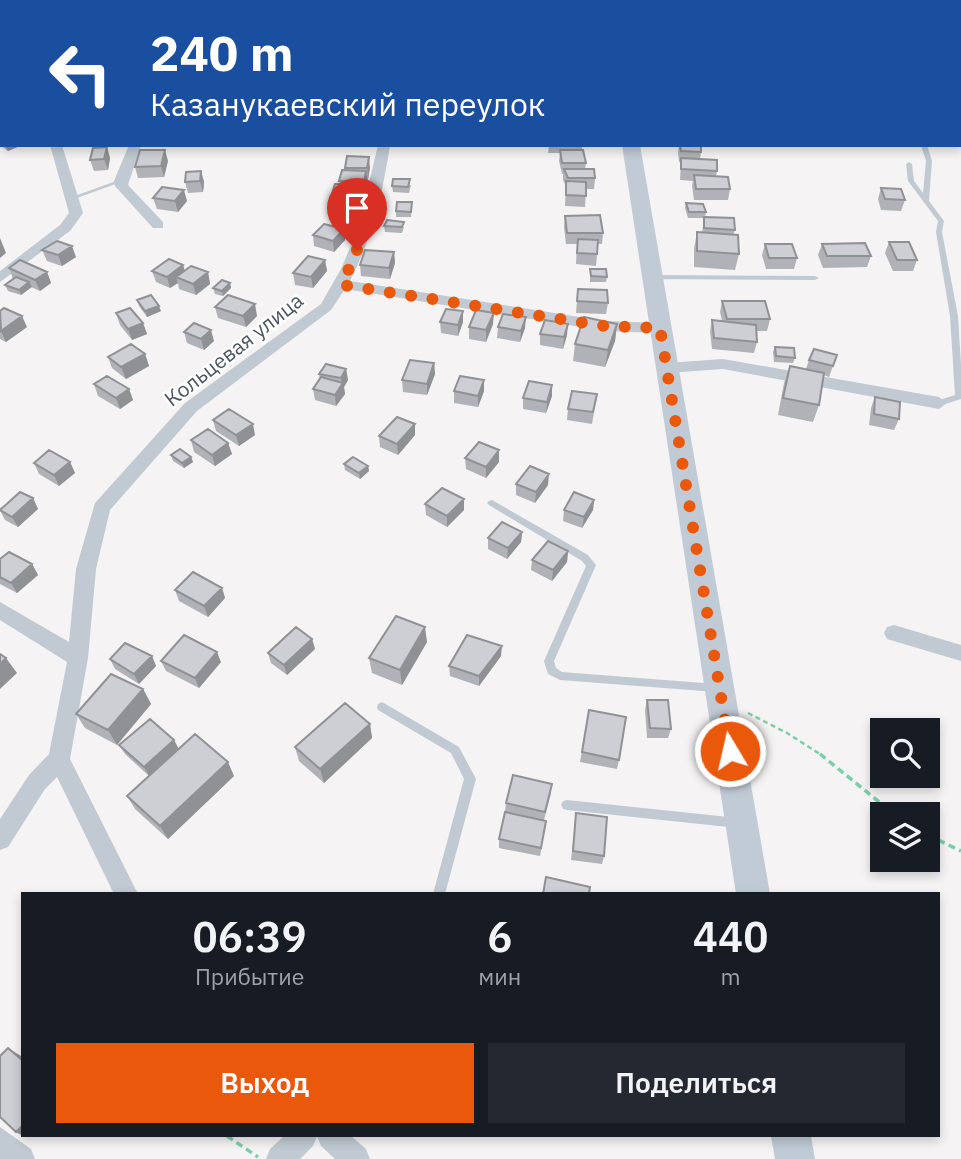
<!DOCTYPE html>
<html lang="ru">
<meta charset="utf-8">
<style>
:root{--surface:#171b24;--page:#242831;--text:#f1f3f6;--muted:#9ea1a6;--accent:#ea580c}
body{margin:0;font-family:"IBM Plex Sans",sans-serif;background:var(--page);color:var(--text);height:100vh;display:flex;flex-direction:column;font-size:26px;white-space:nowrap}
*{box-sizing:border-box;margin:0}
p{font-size:23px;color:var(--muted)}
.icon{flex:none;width:38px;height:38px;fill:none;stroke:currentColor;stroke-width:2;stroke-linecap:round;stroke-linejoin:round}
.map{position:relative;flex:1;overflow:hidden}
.sheet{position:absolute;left:21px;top:892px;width:919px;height:245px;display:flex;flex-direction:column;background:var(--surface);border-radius:0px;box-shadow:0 4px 10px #0003}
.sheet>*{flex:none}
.guide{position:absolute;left:0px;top:0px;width:962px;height:147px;box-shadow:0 4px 10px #0003;background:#1a4fa0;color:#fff;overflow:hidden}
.buttons{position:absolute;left:870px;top:718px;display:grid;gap:14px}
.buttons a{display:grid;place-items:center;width:70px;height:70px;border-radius:0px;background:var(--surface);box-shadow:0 4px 10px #0003;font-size:35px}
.pin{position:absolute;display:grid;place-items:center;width:60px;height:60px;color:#fff;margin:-72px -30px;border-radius:50% 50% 50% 0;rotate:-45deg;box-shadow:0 0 7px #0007}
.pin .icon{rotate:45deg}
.me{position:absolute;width:77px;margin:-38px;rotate:351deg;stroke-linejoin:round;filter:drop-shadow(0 0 5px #0008)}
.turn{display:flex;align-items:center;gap:24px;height:147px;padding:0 35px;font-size:32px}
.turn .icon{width:91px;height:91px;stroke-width:2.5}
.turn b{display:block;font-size:49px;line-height:60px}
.eta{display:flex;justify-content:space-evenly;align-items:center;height:119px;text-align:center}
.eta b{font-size:42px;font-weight:600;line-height:49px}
.button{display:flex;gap:14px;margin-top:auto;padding:14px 35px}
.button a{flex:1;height:80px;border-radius:0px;background:var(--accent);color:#fff;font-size:28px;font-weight:600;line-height:80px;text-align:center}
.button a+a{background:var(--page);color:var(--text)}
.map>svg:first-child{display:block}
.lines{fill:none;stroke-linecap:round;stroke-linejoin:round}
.path-far1{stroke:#7ad0a6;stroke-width:2.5;stroke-dasharray:5 3.5;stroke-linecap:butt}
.path{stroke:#7ad0a6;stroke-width:3.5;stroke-dasharray:7 4.5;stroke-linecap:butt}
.lane{fill:#c1cad2;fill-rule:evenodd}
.street{fill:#c1cad2;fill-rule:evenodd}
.secondary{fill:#c1cbd6;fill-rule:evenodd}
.wall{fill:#b0b2b7}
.shaded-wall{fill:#909195}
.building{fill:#cdcfd5;stroke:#909195;stroke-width:2}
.route{stroke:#ea580c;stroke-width:12;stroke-dasharray:0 21.6}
.labels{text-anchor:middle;stroke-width:5;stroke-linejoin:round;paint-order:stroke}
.street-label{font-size:21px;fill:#4a5661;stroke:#fff}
</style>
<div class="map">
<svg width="961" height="1159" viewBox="0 0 961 1159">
<rect width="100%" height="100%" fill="#f5f3f3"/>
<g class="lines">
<path class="path-far1" d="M748,713L787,733L823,756"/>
<path class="path" d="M820,754L894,814
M928,835L961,851
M227,1136L258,1157"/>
<path class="lane" d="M1,0H13L18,2H5Z
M921,145H927L932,161L929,201L944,221L942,232L958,316L961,365V399L939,406L935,403L936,401L955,395L950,316L936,232L938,221L908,181L906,164L909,162L912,164L914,181L923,193L926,161Z
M119,180L124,181L74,199L69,198Z
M649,275L815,276L819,278L815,280L652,279L648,277Z
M492,500L588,555L596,565L554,661L556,668L562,672L716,684L720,685L721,688L720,691L716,692L560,680L548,674L544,661L586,566L582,561L489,505L487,503L489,501Z
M382,702L459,747L476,779L445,894H433L464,779L451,753L378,710L377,707L378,704Z
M567,800L738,818L742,819L744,823L742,827L738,828L567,810L563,809L561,805L563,801Z"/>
<path class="street" d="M312,0H322L311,2Z
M0,75H2V82H0Z
M50,145H62L83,213L70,231L0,282V271L60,225L69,213Z
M129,145H141L128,185L163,222V228H153L115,186L114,181Z
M378,145H390C383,192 372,238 350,281L605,321L660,323L668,328L660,333L605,331L345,289L331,310L197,411L110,510L96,569L88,658L70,759L138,894H114L57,777L45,789L8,847L0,850V819L29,775L49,754L67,662L0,620V602L69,642L76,569L95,503L185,403L321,304L341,269L358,229Z
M723,359L939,397L947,403L939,409L723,369L667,373L659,368L667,363Z
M894,625L961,645V661L887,639L884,633L887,627Z
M0,1127L31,1149L35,1159H0Z
M284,1136H317L313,1146L300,1159H266L270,1149Z
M317,1136H351L366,1149L370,1159H335L321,1146Z"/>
<path class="secondary" d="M599,0H615L616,2H600Z
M622,145H640L770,894H736Z
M771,1136H811L815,1159H775Z"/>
</g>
<path class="wall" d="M63,0H79L76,2H63Z
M274,0H304L303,2H275Z
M327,0H347L346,2H326Z
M2,133V145H22L8,151L1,146L0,143V134Z
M549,145H582V150L586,163L585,169L595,178L594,189H586L585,207L565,206L566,186L563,180V174H562L559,161L560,153H548Z
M679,145H701V152L700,159L717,171L716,176L730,189L728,200H694L692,186L693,181L680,180L681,162H679L678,152Z
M107,147L110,158L108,170L94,171L90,160Z
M168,161L164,177L138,178L135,167Z
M345,168H370L365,193L363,192L361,206L334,205L332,194L340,184L339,181L345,170Z
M201,171L204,182L203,192L188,193L185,182Z
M411,185L409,193L393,192L392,186Z
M881,188L905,200L901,211L881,210L878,199Z
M153,198L187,201L178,212L157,209Z
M412,202L411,217H396V211Z
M686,203L706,212L705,217L735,230L733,235L739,254L735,270L694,267V249L697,232L702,233L704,218H688L685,208Z
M357,208L359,219L357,232H344L345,240L334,252L314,246L313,235L338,228L337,221Z
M565,216L603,233L602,244H598L596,266L576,264L577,244H566L564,227Z
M384,226L404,227L402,233L385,232Z
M889,242L917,260L913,271H893L885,253Z
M765,244L797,258L794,269H766L762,255Z
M822,244L871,256L867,267L823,268L818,255Z
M42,250L76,257L62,266L47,261Z
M394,252L395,263L390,279L361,276L360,265Z
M325,260L327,271L313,288L295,285L293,273Z
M183,265L185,271L208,272L210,284L196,295L179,289L178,283L170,288L156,282L152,271Z
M9,268L47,272L51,283L40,291L31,287L21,295L8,291L5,285L13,279Z
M590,269L607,277L606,282H590Z
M230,283L231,288L223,296L215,294L213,288Z
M578,289L608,303L606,314L576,313Z
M137,300L161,311L147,317L139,306Z
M722,301L770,319L767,331H756L757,342L754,353L712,349L710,331L712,320L722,321L720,312Z
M215,307L257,316L246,327L218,318Z
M0,311L27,327L6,342L0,339Z
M463,311V322L458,336L441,333L440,322Z
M116,313L143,323L147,334L132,340L120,325Z
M493,324L486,342L469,339V327Z
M617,324L615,341L605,367L573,361L575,344Z
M498,327L525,328L520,342L497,338Z
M184,332L214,341L204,350L187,343Z
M540,334L567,335L563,349L540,345Z
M775,347L795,358L793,363L774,362L773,352Z
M145,354L149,366L126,379L112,368L108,357Z
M837,355L829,377L824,375L819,405L813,422L778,415L784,383L790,366L806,369L809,360Z
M434,363L435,374L427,395L403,392L402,380Z
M346,369L348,380L344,387L345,394L336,406L315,400L313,389L320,379L319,374Z
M94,384L129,389L133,400L120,409L98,396Z
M454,391H484L478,407L454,403Z
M597,394L592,424L567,420L568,409Z
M552,396L546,413L523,409V398Z
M875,397L899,419L894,430L869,425L871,408Z
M213,420L255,435L239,446L216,431Z
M415,435L398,455L380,447L379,436Z
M191,440L228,443L232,454L215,466L194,452Z
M499,450V462L486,478L466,469L465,458Z
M171,455L191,457L193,462L184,468L173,461Z
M70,462L75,473L59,486L39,474L34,463Z
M344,464L368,466L369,471L360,479L345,470Z
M516,484L548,485L535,503L516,495Z
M33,498L38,509L18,527L5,520L0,510V508Z
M464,499V510L447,527L426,515L425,504Z
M594,500L593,510L582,528L563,521L564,510Z
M522,532L521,542L507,559L488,549V538Z
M568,551L567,562L552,581L531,570L532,560Z
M0,559L32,564L38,575L17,593L0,584Z
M222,588L225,598L208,617L179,601L175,590Z
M312,639L315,649L287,675L271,663L268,653Z
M427,642L402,685L372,673L369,658Z
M152,656L156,666L139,684L115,669L110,659Z
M501,656L479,686L450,676L449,666Z
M161,661L221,662L199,688L166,671Z
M143,689L151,704L117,745L85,728L76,714Z
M647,700L671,729L668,738H647L645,710Z
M589,710L619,760L617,769L580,762Z
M370,724L372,738L324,783L299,761L295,747Z
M174,740L179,749L234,776L168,839L135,809L127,796L149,776L125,754L119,745Z
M551,793L544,820L546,821L545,829L540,856L499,848V839L505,812L506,803Z
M576,813L604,856L602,864L571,860Z"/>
<path class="shaded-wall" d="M5,145H22L8,151Z
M107,147L110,158L108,170L104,159Z
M165,150L168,161L164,177L161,166Z
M369,157L370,168L368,179L367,168Z
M201,171L204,182L203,192L200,181Z
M366,171L368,182L365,193L364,182Z
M362,184L363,195L361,206L360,195Z
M184,190L187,201L178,212L175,201Z
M357,208L359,219L357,232L355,221Z
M344,229L345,240L334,252L333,241Z
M0,238L6,253L0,258Z
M72,246L76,257L62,266L58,255Z
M394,252L395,263L390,279L389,268Z
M325,260L327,271L313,288L311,277Z
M183,265L186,276L176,277L178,283L170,288L167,277Z
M47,272L51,283L40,291L35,280Z
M208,272L210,284L196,295L193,284Z
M29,282L32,287L21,295L19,290Z
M230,283L231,288L223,296L222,291Z
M255,304L257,316L246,327L243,316Z
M159,306L161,311L147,317L145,311Z
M463,311V322L458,336V325Z
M494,313L493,324L486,342V330Z
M22,316L27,327L6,342L1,331Z
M526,317L525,328L520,342L521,331Z
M143,323L147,334L132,340L128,329Z
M568,324L567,335L563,349L564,337Z
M617,324L615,341L605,367L608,350Z
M211,330L214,341L204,350L201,339Z
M145,354L149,366L126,379L121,367Z
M434,363L435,374L427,395V384Z
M346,369L348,380L344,387L345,394L336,406L335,395L342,385L341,378Z
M484,380V391L478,407V396Z
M552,385V396L546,413L547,402Z
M129,389L133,400L120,409L116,398Z
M253,424L255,435L239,446L236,435Z
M415,424V435L398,455L397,444Z
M228,443L232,454L215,466L212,455Z
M499,450V462L486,478V467Z
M191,457L193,462L184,468L182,463Z
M70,462L75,473L59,486L54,475Z
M368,466L369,471L360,479L359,473Z
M549,474L548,485L535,503L536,492Z
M33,498L38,509L18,527L12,517Z
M464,499V510L447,527V516Z
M594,500L593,510L582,528L584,517Z
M522,532L521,542L507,559L508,548Z
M568,551L567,562L552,581L553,570Z
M32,564L38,575L17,593L11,583Z
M222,588L225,598L208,617L204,606Z
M425,627L427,642L402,685L400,670Z
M312,639L315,649L287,675L284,665Z
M502,646L501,656L479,686V676Z
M217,652L221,662L199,688L195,678Z
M152,656L156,666L139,684L134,674Z
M6,658L17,673L0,689V664Z
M143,689L151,704L117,745L108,730Z
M370,724L372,738L324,783L320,769Z
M174,740L179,750L149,776L144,767Z
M228,762L234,776L168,839L160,826Z
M8,1048L21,1056L23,1058V1061Z
M23,1125V1136L16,1132Z"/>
<path class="building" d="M84,0H99L96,2H89L84,1Z
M574,0V2H555L554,1Z
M650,0H671V2H650Z
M721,0H754L755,2H722Z
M814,0H829L830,1H815Z
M680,145H701V152L681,151Z
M107,147L104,159L90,160L93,148Z
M140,150H165L161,166L135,167Z
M560,150H583L586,163H562Z
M347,156L369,157L367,168H345Z
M681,158L717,160V171L681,169Z
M564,169H594L595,178H568Z
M342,170L366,171L364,182L339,181Z
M201,171L200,181L185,182L186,172Z
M694,175L728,177L730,189H696Z
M393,179H410L408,187L392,186Z
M566,181L586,182V196L566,195Z
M335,184H362L360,195L332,194Z
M162,187L184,190L175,201L153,198Z
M881,188L901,189L905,200L885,199Z
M397,202H412L411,212L396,211Z
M686,203L703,204L706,212H689Z
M339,208H357L355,221H337Z
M600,215L603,233H567L565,216Z
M704,217L734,218L735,230L704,228Z
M387,220L404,222L402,227L384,226Z
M324,224L344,229L333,241L313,235Z
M697,232L738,235L739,254L697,251Z
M578,239L598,240L597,254L577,253Z
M57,241L72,246L58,255L42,250Z
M889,242H909L917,260H897Z
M865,243L871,256H827L822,244Z
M765,244H792L797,258H769Z
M365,250L394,252L389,268L360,265Z
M308,256L325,260L311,277L293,273Z
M169,259L183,265L167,277L152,271Z
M20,260L47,272L35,280L9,268Z
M191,266L208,272L193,284L176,277Z
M590,269H606L607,277L591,276Z
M16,277L29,282L19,290L5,285Z
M222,280L230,283L222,291L213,288Z
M578,289L607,290L608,303L577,301Z
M151,295L159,306L145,311L137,300Z
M228,295L255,304L243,316L215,307Z
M722,301H765L770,319H727Z
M4,308L22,316L1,331L0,311Z
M130,308L143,323L128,329L116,313Z
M446,309L463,311L458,325L440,322Z
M476,310L494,313L486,330L469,327Z
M503,314L526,317L521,331L498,327Z
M584,317L617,324L608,350L575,344Z
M545,320L568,324L564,337L540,334Z
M712,320L756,325L757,342L714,338Z
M194,323L211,330L201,339L184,332Z
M131,344L145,354L121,367L108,357Z
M775,347L794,348L795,358L776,356Z
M814,349L837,355L833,366L809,360Z
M410,360L434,363L427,384L402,380Z
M326,364L346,369L341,378L319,374Z
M790,366L824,373L819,405L783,398Z
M107,376L129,389L116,398L94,384Z
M460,376L484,380L478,396L454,391Z
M321,377L343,383L335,395L313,389Z
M529,381L552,385L547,402L523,398Z
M572,391L597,394L593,412L568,409Z
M875,397L900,402L899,419L874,414Z
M229,409L253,424L236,435L213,420Z
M397,417L415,424L397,444L379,436Z
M208,429L228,443L212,455L191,440Z
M479,442L499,450L486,467L465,458Z
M180,449L191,457L182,463L171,455Z
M49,450L70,462L54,475L34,463Z
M353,457L368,466L359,473L344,464Z
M530,466L549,474L536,492L516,484Z
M442,488L464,499L447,516L425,504Z
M20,492L33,498L12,517L0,510Z
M574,492L594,500L584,517L564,510Z
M502,522L522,532L508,548L488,538Z
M548,541L568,551L553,570L532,560Z
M9,552L32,564L11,583L0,577V559Z
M193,572L222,588L204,606L175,590Z
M396,616L425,627L400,670L369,658Z
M296,627L312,639L284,665L268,653Z
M184,635L217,652L195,678L161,661Z
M467,635L502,646L479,676L449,666Z
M125,643L152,656L134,674L110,659Z
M0,654L6,658L0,664Z
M111,674L143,689L108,730L76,714Z
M647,700H668L671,729L650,728Z
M345,703L370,724L320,769L295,747Z
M589,710L626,717L619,760L582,752Z
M150,719L174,740L144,767L119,745Z
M195,734L228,762L160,826L127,796Z
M513,775L552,784L545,812L506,803Z
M505,812L546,821L541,848L499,839Z
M576,813L607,817L604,856L573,851Z
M546,877L590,887L589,894H543Z
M8,1048L23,1061V1125L16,1132L0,1117V1056Z"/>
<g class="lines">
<path class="route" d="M357,250L342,285L605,326L660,328L730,751"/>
</g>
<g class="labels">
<g class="street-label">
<text transform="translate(234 350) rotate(-38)" y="7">Кольцевая улица</text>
</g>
</g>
</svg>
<div class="buttons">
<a><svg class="icon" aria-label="search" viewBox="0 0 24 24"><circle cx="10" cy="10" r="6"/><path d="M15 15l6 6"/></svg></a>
<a><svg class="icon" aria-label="layers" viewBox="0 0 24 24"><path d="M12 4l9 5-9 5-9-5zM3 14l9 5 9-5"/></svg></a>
</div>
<div class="pin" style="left:357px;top:250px;background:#d93025"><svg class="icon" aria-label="arrive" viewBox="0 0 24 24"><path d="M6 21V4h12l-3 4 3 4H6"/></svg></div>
<svg class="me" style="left:730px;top:751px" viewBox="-20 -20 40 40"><circle r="17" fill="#ea580c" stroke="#fff" stroke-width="3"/><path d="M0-11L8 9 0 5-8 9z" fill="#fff"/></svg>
<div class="guide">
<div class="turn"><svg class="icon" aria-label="left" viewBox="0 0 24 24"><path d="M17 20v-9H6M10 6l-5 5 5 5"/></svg><div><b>240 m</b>Казанукаевский переулок</div></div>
</div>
<section class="sheet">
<div class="eta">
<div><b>06:39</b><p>Прибытие</p></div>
<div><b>6</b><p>мин</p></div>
<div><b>440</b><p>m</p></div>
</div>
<div class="button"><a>Выход</a><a>Поделиться</a></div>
</section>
</div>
